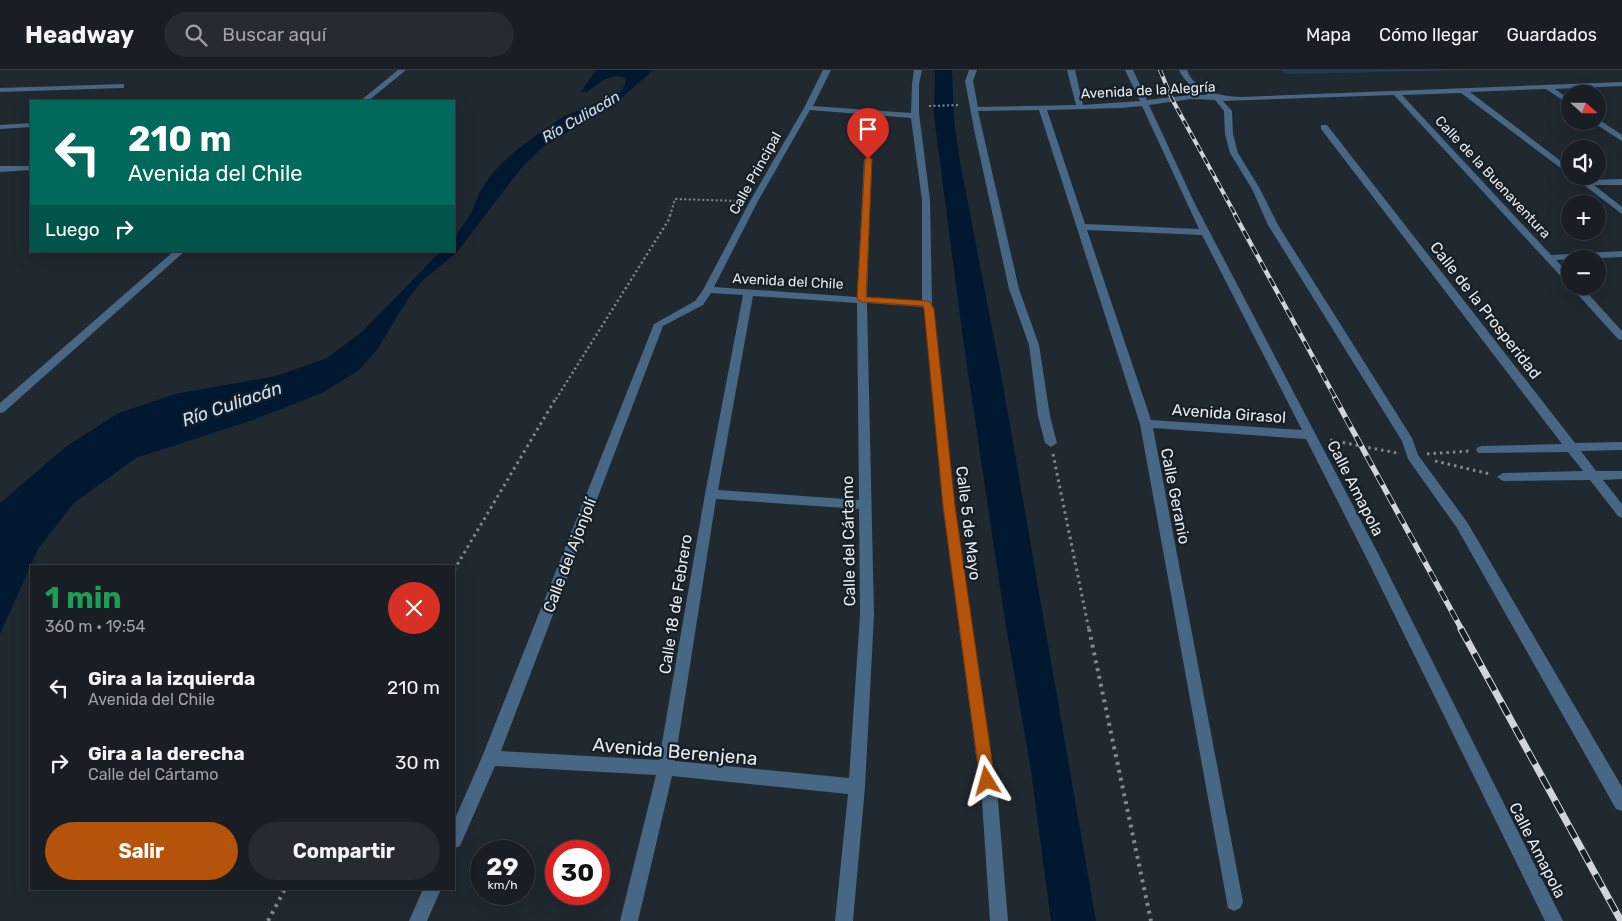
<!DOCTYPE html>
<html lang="es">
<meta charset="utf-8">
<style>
:root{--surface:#181e24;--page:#252b31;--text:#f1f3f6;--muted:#9fa2a6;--line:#363c41;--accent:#b45309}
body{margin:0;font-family:Rubik,sans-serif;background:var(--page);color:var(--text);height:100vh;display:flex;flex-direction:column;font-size:19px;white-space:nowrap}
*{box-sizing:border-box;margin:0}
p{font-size:16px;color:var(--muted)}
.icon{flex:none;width:28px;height:28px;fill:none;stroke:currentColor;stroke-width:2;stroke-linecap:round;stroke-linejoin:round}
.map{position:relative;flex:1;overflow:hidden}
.side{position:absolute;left:30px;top:495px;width:425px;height:325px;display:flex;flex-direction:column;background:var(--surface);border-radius:0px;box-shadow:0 5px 20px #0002,0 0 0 1px var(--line)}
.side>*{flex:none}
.hud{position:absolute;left:30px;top:30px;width:425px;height:152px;border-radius:0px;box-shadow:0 5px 20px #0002,0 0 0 1px var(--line);background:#00695c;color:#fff;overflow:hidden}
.needle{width:32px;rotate:111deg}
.controls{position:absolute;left:1561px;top:15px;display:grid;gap:10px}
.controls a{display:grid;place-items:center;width:45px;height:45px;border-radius:50%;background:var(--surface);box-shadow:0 5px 20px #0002,0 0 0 1px var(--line);font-size:25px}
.speed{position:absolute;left:470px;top:770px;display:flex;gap:10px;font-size:25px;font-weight:700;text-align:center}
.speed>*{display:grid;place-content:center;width:65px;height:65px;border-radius:50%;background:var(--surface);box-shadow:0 5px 20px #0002,0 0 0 1px var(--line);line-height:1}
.speed small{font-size:12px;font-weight:400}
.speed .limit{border:8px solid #d22;background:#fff;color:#111}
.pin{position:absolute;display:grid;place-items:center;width:42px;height:42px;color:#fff;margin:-51px -21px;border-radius:50% 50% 50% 0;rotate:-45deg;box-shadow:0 0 5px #0007}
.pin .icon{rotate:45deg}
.me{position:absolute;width:55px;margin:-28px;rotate:352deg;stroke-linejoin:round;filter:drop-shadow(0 0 4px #0008)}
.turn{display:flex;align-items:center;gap:18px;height:105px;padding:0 15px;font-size:22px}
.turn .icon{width:65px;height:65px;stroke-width:2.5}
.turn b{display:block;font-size:35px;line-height:42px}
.then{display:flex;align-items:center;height:48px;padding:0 15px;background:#0003;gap:10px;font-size:19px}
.round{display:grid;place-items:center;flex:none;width:52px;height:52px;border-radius:26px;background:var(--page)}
.headline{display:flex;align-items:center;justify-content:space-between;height:85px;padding:0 15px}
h1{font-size:30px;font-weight:700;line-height:38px;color:#1e9e55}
.button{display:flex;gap:10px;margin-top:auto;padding:10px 15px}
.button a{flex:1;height:58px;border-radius:30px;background:var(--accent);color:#fff;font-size:20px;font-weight:700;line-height:58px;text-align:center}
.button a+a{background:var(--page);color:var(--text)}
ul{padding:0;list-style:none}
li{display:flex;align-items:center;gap:15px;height:75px;padding:0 15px}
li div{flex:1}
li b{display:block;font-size:19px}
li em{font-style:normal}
header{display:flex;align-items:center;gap:30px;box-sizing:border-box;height:70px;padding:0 25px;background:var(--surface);border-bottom:1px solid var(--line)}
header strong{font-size:24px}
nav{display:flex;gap:28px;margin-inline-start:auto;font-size:18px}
.search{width:350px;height:45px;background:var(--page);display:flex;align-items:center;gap:12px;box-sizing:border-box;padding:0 18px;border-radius:28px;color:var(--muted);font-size:19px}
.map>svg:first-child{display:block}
.green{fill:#1e3c57}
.water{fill:#001931}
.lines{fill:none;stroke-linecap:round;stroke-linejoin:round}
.path-far3{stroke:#82888f;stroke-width:2;stroke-dasharray:2 2.5;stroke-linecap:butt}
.path-far2{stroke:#82888f;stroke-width:2.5;stroke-dasharray:2 3;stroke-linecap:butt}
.path-far1{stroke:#82888f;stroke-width:3;stroke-dasharray:2.5 4;stroke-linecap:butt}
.path{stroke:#82888f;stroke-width:4;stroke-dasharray:3 5;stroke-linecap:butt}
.minor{fill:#486784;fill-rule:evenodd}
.rail-far3-casing{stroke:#d0d5dc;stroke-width:4}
.rail-far2-casing{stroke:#d0d5dc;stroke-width:4.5}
.rail-far1-casing{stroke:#d0d5dc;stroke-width:5.5}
.rail-casing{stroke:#d0d5dc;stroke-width:7}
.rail-far3{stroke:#161f26;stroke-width:2.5;stroke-dasharray:7;stroke-linecap:butt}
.rail-far2{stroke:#161f26;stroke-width:3;stroke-dasharray:9;stroke-linecap:butt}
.rail-far1{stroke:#161f26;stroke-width:4;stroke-dasharray:11;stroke-linecap:butt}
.rail{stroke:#161f26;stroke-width:5;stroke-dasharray:14;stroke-linecap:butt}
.route{fill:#b45309;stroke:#753606}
.labels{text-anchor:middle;stroke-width:4.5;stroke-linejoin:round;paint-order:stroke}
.far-street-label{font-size:14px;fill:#e6ebf1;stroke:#161f26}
.far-water-label{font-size:15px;font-style:italic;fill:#cbe2fa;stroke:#161f26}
.street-label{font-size:16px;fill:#e6ebf1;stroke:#161f26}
.water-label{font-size:18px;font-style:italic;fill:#cbe2fa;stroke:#161f26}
.near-street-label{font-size:19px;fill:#e6ebf1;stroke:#161f26}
</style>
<header>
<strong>Headway</strong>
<div class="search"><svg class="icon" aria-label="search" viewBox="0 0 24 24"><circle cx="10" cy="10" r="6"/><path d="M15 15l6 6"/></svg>Buscar aquí</div>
<nav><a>Mapa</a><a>Cómo llegar</a><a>Guardados</a></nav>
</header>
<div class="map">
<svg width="1622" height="851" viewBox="0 0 1622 851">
<rect width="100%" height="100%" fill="#202830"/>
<path class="green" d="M1282,0H1469L1285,4Z"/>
<path class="water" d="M596,0H653L617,32L543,77L522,97L457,182L423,210L409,227L377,280L358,301L322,323L253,350L136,388L74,433L38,479L0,564V433L68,375L119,343L175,324L276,306L327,288L363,261L441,181H454C454,162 463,158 472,141C476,133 478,124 483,117C494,98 512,83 529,71C541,62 554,52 567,45C586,36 622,35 626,10L623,7C608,3 598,15 586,22H581Z
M935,0H952L954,49L960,92L1003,315L1096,851H1051L1031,701L1004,544L963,269L934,46Z"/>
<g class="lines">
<path class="path-far3" d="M929,36L960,35
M670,146L675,129L741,131"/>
<path class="path-far2" d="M556,329L668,151L670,145"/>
<path class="path-far1" d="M1330,370L1397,383
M1053,384L1089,560
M1427,384L1469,381
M1435,391L1490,404
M454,500L556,328"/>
<path class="path" d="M1089,559L1151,851
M268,851L285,819"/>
<path class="minor" d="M398,0H406L368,31H360Z
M823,0H831L813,36L911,43L912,14L914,0H922L919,14V43L930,130L932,234L955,436L998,731L1008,851H990L982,731L943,436L924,239L923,237L867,233L874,545L865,717L853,851H835L848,724L672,706L638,851H620L656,705L495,696L460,776L454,778V751L482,687L654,254L695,231L703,220L750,131L804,38ZM810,40L911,48L922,130V231L867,227L872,89L868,87L864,89L857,227L714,217L758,131ZM711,223L743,225L705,424L659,690L501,681L663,256L703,235ZM753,226L857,233L859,430L718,420ZM716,429L859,439L860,545L849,708L675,691Z
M969,0H977L973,11L978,37L1076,35L1067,0H1075L1083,35L1140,31L1125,0H1133L1147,30L1191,25H1207C1195,19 1185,13 1179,0H1187C1195,22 1221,26 1241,27L1622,12V16L1555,19L1570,30V35L1546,19L1470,22L1570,98V105L1461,23L1402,25L1551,185L1622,181V187L1556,190L1570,205V214L1567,213L1394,25L1223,31L1232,41L1233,64L1238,83L1260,119L1278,155L1412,368L1418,385L1467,452L1622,717V741L1616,739L1457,458L1408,389L1402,371L1268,155L1252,119L1230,83L1225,64L1224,41L1215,30L1191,29L1149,35L1195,134L1382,491L1563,851H1545L1368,491L1306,369L1153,358L1243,832L1240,838L1234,841L1228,838L1140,354L1039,40L978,41L1019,219L1039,275L1050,346L1057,373L1051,377L1045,373L1038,346L1029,275L1009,219L975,64L965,11ZM1142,36L1199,159L1085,154L1047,40L1121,38ZM1087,160L1202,165L1302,360L1151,350Z
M124,14V18H121L0,22V18Z
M1598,49L1622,65V71L1594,53L1593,51H1598Z
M31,53V57L0,59V55Z
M1321,55H1327L1575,373L1622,372V380L1581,381L1596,401H1622V409L1603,410L1622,434V448L1618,446L1590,410L1503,411L1497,407L1503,403L1583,401L1568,382L1478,383L1476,380L1478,377L1482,376L1562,374L1321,59Z
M0,96H31V100L0,102Z
M1572,106H1582L1587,110L1622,109V115H1594L1622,137V144Z
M174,181H185L4,342L0,343V333Z
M1570,216H1581L1622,261V270L1618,269Z
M423,819H441L427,851H409Z"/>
<defs>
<path id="rail-far3" d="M1160,0L1172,29L1236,146"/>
<path id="rail-far2" d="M1235,145L1336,329"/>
<path id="rail-far1" d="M1335,328L1462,560"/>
<path id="rail" d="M1461,559L1621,851"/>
</defs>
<use href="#rail-far3" class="rail-far3-casing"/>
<use href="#rail-far2" class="rail-far2-casing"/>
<use href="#rail-far1" class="rail-far1-casing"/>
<use href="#rail" class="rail-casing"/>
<use href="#rail-far3" class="rail-far3"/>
<use href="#rail-far2" class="rail-far2"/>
<use href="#rail-far1" class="rail-far1"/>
<use href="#rail" class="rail"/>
</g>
<path class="route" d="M868,87L872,89L866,227L927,231L930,232L934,239L955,436L995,711L993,716L987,718L982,716L980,711L943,436L924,239L923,236L862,232L857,229L865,89Z"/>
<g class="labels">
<g class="far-street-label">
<text transform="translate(1148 20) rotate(-3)" y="5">Avenida de la Alegría</text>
<text transform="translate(755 103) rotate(-61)" y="5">Calle Principal</text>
<text transform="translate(1493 107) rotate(47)" y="5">Calle de la Buenaventura</text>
<text transform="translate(788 211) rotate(3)" y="5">Avenida del Chile</text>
</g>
<g class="far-water-label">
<text transform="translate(581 47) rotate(-30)" y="5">Río Culiacán</text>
</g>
<g class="street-label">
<text transform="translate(1486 240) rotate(52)" y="6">Calle de la Prosperidad</text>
<text transform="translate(1229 343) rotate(4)" y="6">Avenida Girasol</text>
<text transform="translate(1356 418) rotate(63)" y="6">Calle Amapola</text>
<text transform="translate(1176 426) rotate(79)" y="6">Calle Geranio</text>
<text transform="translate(969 453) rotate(83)" y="6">Calle 5 de Mayo</text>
<text transform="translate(848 471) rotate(-91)" y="6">Calle del Cártamo</text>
<text transform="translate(569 485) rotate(-69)" y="6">Calle del Ajonjolí</text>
<text transform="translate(675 534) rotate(-81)" y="6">Calle 18 de Febrero</text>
<text transform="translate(1538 780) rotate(63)" y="6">Calle Amapola</text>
</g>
<g class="water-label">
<text transform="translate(232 334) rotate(-19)" y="6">Río Culiacán</text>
</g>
<g class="near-street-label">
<text transform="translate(675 681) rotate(5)" y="7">Avenida Berenjena</text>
</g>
</g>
</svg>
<div class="controls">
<a><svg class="needle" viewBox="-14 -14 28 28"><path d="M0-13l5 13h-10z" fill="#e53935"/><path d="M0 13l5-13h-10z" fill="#9fa2a6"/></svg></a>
<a><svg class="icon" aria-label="sound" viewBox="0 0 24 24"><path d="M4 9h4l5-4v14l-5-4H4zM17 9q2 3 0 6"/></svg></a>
<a>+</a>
<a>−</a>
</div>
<div class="speed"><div>29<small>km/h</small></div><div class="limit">30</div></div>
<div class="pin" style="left:868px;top:89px;background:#d93025"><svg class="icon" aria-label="arrive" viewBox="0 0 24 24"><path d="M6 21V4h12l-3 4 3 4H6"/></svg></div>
<svg class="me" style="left:987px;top:711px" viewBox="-20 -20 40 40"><path d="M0-17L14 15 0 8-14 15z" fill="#b45309" stroke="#fff" stroke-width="4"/></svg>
<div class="hud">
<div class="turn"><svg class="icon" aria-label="left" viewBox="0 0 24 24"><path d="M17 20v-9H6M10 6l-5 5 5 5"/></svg><div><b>210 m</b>Avenida del Chile</div></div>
<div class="then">Luego<svg class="icon" aria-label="right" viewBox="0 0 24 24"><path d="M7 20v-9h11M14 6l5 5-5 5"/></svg></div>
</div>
<section class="side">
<div class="headline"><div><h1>1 min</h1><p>360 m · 19:54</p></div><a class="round" style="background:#d93025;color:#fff"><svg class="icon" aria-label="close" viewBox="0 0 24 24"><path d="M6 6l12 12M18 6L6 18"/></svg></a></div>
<ul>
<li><svg class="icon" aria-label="left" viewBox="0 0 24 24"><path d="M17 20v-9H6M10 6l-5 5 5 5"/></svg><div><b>Gira a la izquierda</b><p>Avenida del Chile</p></div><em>210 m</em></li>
<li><svg class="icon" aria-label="right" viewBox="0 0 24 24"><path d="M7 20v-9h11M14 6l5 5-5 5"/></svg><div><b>Gira a la derecha</b><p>Calle del Cártamo</p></div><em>30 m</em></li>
</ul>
<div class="button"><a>Salir</a><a>Compartir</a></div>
</section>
</div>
